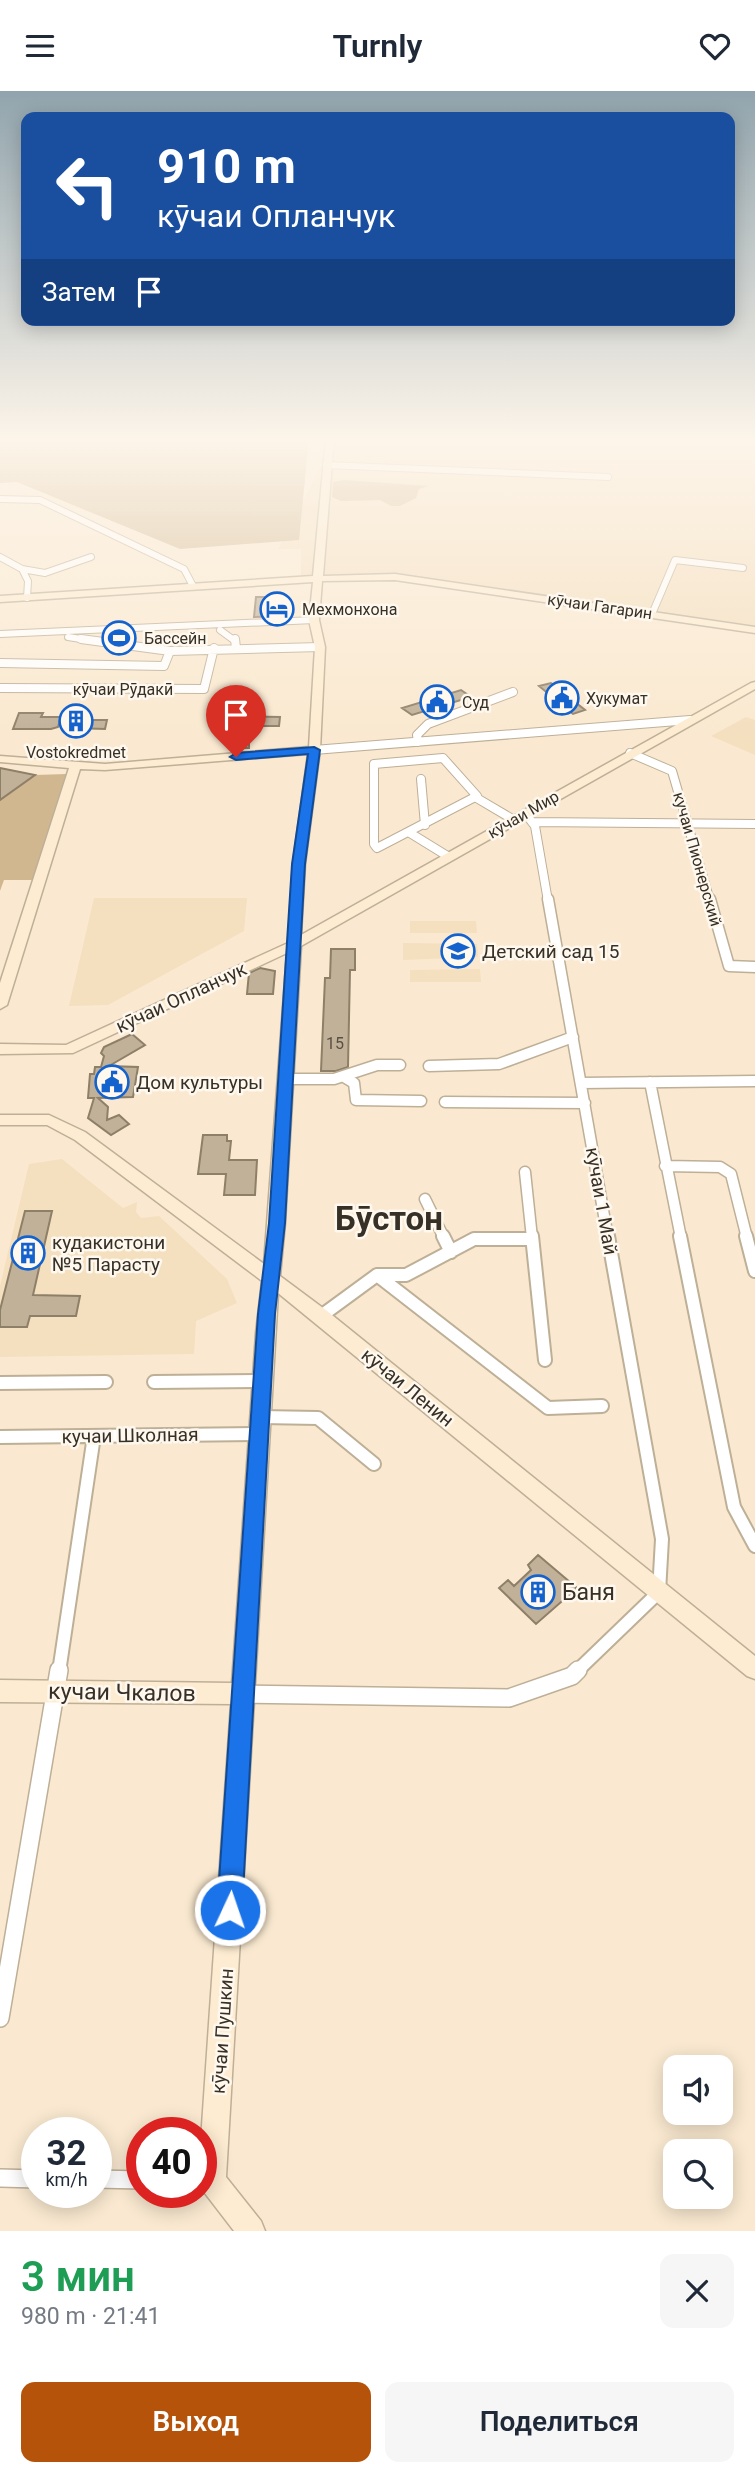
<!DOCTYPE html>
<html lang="ru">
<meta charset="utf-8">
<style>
:root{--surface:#fff;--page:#f6f6f7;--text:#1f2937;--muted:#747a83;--accent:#b45309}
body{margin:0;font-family:Roboto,sans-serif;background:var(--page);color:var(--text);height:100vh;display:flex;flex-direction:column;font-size:26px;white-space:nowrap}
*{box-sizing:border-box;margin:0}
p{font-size:23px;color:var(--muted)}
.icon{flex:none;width:38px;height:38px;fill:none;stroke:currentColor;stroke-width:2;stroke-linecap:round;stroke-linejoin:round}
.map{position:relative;height:2140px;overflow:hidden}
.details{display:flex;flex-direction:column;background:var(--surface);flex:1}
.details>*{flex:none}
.guide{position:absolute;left:21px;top:21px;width:714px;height:214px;border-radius:14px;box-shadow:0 4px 18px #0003;background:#1a4fa0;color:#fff;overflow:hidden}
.tools{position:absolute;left:663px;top:1964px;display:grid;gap:14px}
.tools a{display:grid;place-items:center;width:70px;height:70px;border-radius:14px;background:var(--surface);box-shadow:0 4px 18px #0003;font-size:35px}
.speed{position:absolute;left:21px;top:2026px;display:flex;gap:14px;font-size:35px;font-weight:700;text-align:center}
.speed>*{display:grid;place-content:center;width:91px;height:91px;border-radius:50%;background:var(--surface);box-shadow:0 4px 18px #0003;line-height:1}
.speed small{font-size:18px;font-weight:400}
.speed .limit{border:10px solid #d22;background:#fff;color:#111}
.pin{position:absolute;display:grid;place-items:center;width:60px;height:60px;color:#fff;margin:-72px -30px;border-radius:50% 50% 50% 0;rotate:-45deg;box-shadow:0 0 7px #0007}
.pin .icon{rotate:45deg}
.me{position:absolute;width:77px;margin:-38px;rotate:3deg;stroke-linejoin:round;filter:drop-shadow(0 0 5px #0008)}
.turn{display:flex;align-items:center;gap:24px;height:147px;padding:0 21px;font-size:32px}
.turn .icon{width:91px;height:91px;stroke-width:2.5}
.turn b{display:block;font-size:49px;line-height:60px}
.then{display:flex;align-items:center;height:66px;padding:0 21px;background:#0003;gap:14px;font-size:26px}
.round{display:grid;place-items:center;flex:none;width:74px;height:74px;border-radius:14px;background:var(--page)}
.headline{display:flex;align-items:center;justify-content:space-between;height:119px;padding:0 21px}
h1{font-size:42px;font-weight:600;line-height:52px;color:#1e9e55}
.button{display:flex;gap:14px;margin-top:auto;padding:14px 21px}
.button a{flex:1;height:80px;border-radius:14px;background:var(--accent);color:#fff;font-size:28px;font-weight:600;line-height:80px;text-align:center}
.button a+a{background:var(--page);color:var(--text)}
header{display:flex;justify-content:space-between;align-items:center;height:91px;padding:0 21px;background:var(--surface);font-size:32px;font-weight:600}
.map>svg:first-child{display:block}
.built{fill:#f4dfbf}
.green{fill:#d0b78f}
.building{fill:#c1b199;stroke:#8e7f68;stroke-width:2}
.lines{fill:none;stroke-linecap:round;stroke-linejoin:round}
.street-far4-casing{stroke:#beaf97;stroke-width:8}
.street-far3-casing{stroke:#beaf97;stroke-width:10}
.street-far2-casing{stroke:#beaf97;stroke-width:13}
.street-far1-casing{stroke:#beaf97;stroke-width:16}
.street-casing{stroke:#beaf97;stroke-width:20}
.secondary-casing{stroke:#beaf97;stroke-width:3}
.street-far4{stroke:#fff;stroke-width:6}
.street-far3{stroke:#fff;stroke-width:8}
.street-far2{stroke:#fff;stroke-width:10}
.street-far1{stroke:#fff;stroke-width:12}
.street{stroke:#fff;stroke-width:17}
.secondary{fill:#fdecd1;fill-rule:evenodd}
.route{fill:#1a73e8;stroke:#114b97;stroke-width:2}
.labels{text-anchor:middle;stroke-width:5;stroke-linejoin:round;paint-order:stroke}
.far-street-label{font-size:16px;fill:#363027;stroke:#fef8ee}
.far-poi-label{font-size:16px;fill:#363027;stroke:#fef8ee;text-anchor:start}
.number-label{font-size:16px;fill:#595044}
.poi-label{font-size:19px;fill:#363027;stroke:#fef8ee;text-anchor:start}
.street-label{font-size:19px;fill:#363027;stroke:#fef8ee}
.near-poi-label{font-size:23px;fill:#363027;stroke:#fef8ee;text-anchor:start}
.near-street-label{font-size:23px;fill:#363027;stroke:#fef8ee}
.town-label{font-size:33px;font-weight:bold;fill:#363027;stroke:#fef8ee}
</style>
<header><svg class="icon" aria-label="menu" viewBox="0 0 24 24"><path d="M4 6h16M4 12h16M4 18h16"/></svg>Turnly<svg class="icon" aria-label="heart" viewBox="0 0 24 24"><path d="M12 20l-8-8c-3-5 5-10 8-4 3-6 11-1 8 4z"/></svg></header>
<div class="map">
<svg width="755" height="2140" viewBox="0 0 755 2140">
<rect width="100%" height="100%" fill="#fae9d0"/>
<path class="built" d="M336,347H755V542L675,528L384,487L301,489V458H278Z
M746,626L755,629V664L711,645Z
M94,807H247L244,840L108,914L69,915Z
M410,830H476L477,842H410Z
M403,852L477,853L478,866L403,869Z
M480,878L481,891H410V879Z
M62,1068L123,1117L137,1111L136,1121L141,1127L159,1125L227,1188L237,1212L196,1230L194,1263L0,1266V1195L29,1073Z"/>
<path class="green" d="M0,347H309L299,449L180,458L17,391L0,392Z
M344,389L428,395L419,398L416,407L400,415H391L380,409L341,410L332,406L333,391Z
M66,683L32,789H4L0,800V709L35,684Z"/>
<path class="building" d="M256,506H286L284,525L254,526Z
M551,592L585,619L573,623L539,595Z
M461,599L471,606L412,624L402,617Z
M19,622H43L41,626H61L58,636L51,638H13Z
M236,625L280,626L279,635H249V657H240V649H234Z
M75,629H107L105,638L73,637Z
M0,677L35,684L0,709Z
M331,858H355V879H350L348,976L336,980H321L325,887H330Z
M260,877L275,880L273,903H247L249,882Z
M132,943L145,954L109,975L138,976L133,1006L98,1007L108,1016L107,1029L119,1024L129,1033L111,1044L88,1027L94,1007H88L90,983H94L95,976H101L104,965L101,962L104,956Z
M203,1044H227V1050H231L229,1069H257L255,1104H224L226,1083H198Z
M25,1120H52L33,1204L80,1205L76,1225H30L27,1236H0V1219Z
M538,1464L577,1497L536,1533L499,1497L508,1489L514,1495L531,1479L528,1474Z"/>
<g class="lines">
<defs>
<path id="street-far4" d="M326,374L608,386
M0,408L40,409L184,478L193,495
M0,466L22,478
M27,507L28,490L22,478L45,482L91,466
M652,523L675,469L743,477
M220,539L235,550
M0,543L314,529
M68,546L94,550"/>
<path id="street-far3" d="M81,548L170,560L320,556
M235,548L236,557
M0,572L164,575L170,560
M0,597L204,598L214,557
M418,651L417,644L428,633L513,601
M314,659L690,629
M630,662L672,680L710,810
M443,667L477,705L377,757L374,753V673Z
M421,688L425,734
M475,706L514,729
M525,722L535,735L548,810
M532,731L755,733
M410,742L449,766"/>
<path id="street-far2" d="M548,808L608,1147
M710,808L729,875L755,876
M429,975L499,973L573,946
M344,986L354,992L356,1009L421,1010
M285,988H334L377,974H400
M650,991L681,1147
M581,992L755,990
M445,1011L585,1012
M665,1075L720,1076L731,1083L747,1147
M525,1081L532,1147
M425,1108L444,1147"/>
<path id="street-far1" d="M443,1145L451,1161
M532,1145L545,1269
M680,1145L734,1416L755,1455
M746,1145L755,1180
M377,1184L548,1317L602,1315
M321,1225L377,1184H406L474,1148H531
M154,1291L263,1290
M0,1292L106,1291
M261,1326L318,1327L374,1373
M0,1346L260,1343
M59,1581L94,1345
M576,1581L659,1501L662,1448L608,1145"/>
<path id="street" d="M243,1603L509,1607L572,1585L578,1579
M0,1927L59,1579
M0,2087L37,2088
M96,2088L142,2089"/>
<path id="secondary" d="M326,347H334L323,485L395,483L755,536V542L395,489L322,490L319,529L325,556L320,659L305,773L301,844L751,592L755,591V598L301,855L285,1132L280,1185L327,1220L755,1565V1588L747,1585L278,1202L226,2086L261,2130L265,2140H234L201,2097V2049L231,1613L0,1611V1589L232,1592L256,1242L262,1190L75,1049L47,1034H0V1024H49L85,1041L264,1173L287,862L73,962L0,963V953L66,954L288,852L293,773L308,663L105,679L80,678L7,914L0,918V892L69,677L0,671V665L105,673L309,656L315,556L309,529L313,491L0,511V505L313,485Z"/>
</defs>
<use href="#street-far4" class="street-far4-casing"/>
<use href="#street-far3" class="street-far3-casing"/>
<use href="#street-far2" class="street-far2-casing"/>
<use href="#street-far1" class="street-far1-casing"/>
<use href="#street" class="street-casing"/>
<use href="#secondary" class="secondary-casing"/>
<use href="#street-far4" class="street-far4"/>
<use href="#street-far3" class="street-far3"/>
<use href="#street-far2" class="street-far2"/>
<use href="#street-far1" class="street-far1"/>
<use href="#street" class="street"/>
<use href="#secondary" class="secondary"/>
</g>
<linearGradient id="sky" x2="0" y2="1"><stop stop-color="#91a4ad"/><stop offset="0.54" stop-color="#fdf5ea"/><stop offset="1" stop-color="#fdf5ea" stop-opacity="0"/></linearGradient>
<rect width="755" height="646" fill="url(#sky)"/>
<path class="route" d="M314,656L320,659L305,773L285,1132L275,1223L242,1819L238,1828L230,1832L221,1828L217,1819L258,1223L269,1132L292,773L308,663L236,669L230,666L236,662Z"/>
<defs>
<symbol id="hotel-ring" viewBox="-11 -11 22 22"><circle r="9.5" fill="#fef8ee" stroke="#1462cd" stroke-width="1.5"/><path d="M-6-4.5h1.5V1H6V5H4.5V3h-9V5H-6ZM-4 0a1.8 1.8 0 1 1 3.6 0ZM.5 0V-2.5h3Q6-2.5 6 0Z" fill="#1462cd"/></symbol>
<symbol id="stadium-ring" viewBox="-11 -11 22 22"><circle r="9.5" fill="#fef8ee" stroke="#1462cd" stroke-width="1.5"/><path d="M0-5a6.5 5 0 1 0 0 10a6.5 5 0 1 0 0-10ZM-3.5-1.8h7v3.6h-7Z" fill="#1462cd"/></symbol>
<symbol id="civic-ring" viewBox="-11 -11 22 22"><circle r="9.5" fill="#fef8ee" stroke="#1462cd" stroke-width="1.5"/><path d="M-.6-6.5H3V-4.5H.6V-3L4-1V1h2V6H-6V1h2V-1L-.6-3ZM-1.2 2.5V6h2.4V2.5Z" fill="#1462cd"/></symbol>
<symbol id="building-ring" viewBox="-11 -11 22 22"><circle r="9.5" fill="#fef8ee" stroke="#1462cd" stroke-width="1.5"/><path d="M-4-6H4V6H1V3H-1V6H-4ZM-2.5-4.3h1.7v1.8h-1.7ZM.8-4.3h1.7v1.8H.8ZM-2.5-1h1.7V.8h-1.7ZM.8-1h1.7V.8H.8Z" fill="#1462cd"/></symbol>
<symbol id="school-ring" viewBox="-11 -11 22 22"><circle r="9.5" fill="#fef8ee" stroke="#1462cd" stroke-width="1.5"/><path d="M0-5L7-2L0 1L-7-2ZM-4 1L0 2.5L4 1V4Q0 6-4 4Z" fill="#1462cd"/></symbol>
</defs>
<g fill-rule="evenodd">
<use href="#hotel-ring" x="258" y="499" width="38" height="38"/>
<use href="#stadium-ring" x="100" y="528" width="38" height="38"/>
<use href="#civic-ring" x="543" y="588" width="38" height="38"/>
<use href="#civic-ring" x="418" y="592" width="38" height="38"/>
<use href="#building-ring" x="57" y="611" width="38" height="38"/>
<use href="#school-ring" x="439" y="841" width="38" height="38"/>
<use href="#civic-ring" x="93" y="972" width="38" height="38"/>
<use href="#building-ring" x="9" y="1143" width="38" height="38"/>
<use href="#building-ring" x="519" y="1482" width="38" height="38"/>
</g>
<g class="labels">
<g class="far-street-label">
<text transform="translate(600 515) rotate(8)" y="6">кӯчаи Гагарин</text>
<text x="123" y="604">кӯчаи Рӯдакӣ</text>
<text transform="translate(523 723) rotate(-30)" y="6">кӯчаи Мир</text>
<text transform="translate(698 768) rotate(74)" y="6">кучаи Пионерский</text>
</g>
<g class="far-poi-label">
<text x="302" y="524">Мехмонхона</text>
<text x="144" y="553">Бассейн</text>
<text x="586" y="613">Хукумат</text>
<text x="462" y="617">Суд</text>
<text x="76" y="667" text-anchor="middle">Vostokredmet</text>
</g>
<g class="number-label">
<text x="335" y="958">15</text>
</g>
<g class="poi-label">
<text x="482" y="867">Детский сад 15</text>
<text x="136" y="998">Дом культуры</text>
<text x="52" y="1158">кудакистони<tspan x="52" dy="22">№5 Парасту</tspan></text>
</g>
<g class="street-label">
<text transform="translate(181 906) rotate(-25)" y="7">кӯчаи Опланчук</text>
<text transform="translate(602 1110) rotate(80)" y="7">кӯчаи 1 Май</text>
<text transform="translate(408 1296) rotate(39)" y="7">кӯчаи Ленин</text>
<text transform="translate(130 1344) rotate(-1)" y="7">кучаи Школная</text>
<text transform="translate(222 1940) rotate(-86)" y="7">кӯчаи Пушкин</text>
</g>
<g class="near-poi-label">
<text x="562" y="1509">Баня</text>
</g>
<g class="near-street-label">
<text transform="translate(122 1601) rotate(1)" y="8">кучаи Чкалов</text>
</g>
<g class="town-label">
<text x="389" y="1139">Бӯстон</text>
</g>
</g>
</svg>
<div class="tools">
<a><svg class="icon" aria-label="sound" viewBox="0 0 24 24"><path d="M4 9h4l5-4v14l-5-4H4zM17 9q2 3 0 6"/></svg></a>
<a><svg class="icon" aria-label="search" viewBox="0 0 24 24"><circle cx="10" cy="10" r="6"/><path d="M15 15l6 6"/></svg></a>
</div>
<div class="speed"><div>32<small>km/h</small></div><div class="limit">40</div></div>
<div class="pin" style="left:236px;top:666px;background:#d93025"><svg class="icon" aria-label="arrive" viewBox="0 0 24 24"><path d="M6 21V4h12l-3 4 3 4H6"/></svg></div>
<svg class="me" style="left:230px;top:1819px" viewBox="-20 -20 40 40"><circle r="17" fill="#1a73e8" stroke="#fff" stroke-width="3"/><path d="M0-11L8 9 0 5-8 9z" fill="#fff"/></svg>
<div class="guide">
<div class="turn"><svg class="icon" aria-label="left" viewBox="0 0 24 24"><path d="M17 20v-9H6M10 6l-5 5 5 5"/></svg><div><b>910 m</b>кӯчаи Опланчук</div></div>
<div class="then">Затем<svg class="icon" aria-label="arrive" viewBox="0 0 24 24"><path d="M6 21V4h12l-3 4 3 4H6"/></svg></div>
</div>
</div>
<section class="details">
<div class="headline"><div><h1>3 мин</h1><p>980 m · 21:41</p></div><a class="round"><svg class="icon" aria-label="close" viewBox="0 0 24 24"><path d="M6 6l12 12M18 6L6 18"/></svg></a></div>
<div class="button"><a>Выход</a><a>Поделиться</a></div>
</section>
